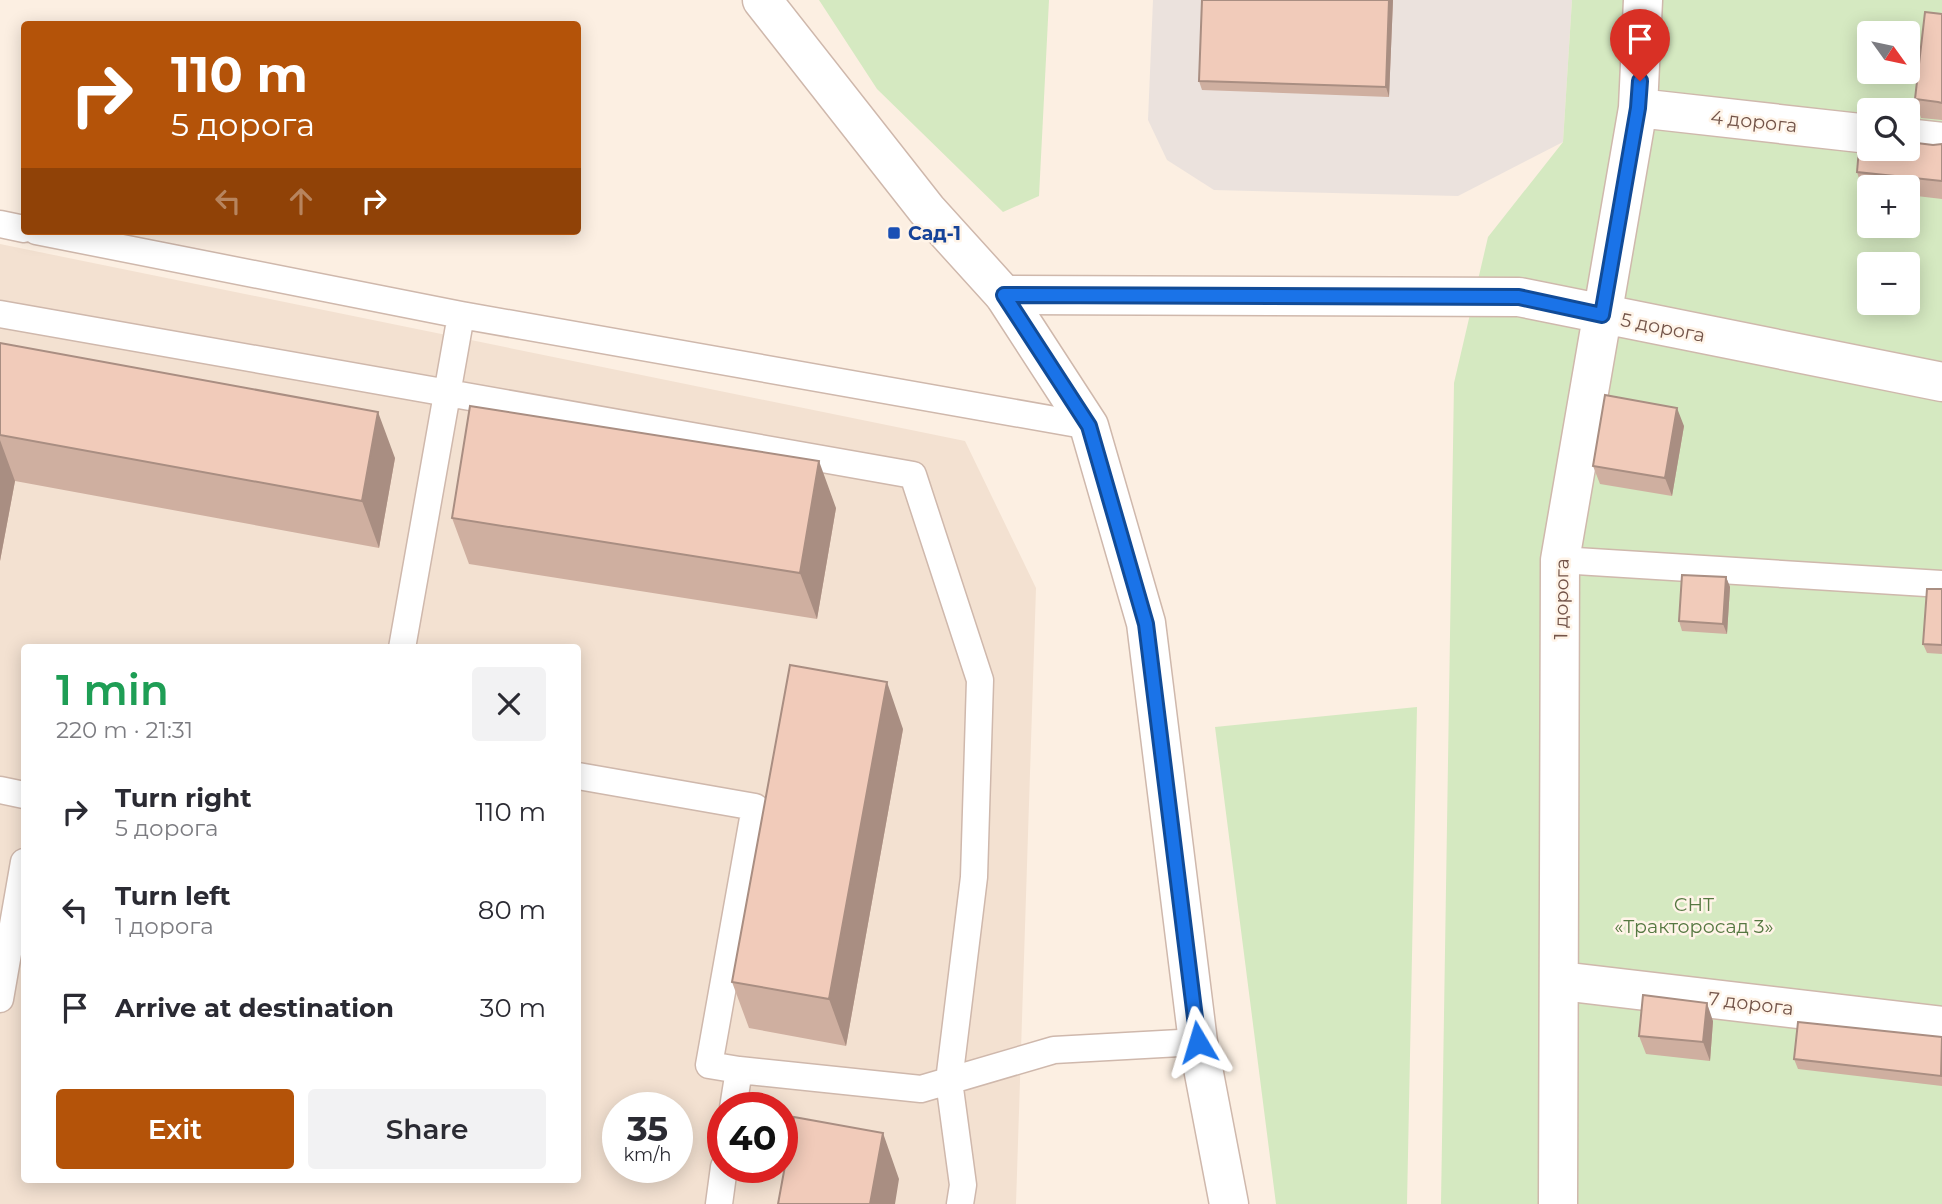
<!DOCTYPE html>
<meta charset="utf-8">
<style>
:root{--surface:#fff;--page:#f2f2f3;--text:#2b2b33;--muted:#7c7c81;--accent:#b45309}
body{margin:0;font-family:Montserrat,sans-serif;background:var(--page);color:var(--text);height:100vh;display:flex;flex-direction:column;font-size:26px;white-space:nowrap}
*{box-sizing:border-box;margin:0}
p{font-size:23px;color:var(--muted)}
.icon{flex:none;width:38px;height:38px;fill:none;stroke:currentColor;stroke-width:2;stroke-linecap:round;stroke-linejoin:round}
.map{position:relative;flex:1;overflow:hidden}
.panel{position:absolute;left:21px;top:644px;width:560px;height:539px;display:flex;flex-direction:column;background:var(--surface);border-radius:7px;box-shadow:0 4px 18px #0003}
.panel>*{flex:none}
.banner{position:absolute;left:21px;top:21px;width:560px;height:214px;border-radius:7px;box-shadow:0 4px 18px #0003;background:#b45309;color:#fff;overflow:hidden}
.needle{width:46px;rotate:123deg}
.buttons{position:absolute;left:1857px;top:21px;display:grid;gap:14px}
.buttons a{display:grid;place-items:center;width:63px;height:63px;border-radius:7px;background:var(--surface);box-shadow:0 4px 18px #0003;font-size:35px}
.speed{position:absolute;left:602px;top:1092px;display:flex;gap:14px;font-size:35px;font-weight:700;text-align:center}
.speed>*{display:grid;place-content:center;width:91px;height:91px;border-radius:50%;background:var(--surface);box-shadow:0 4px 18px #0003;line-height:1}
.speed small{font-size:18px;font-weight:400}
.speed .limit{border:10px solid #d22;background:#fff;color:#111}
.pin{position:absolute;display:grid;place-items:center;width:60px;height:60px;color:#fff;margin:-72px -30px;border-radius:50% 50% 50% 0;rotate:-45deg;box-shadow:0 0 7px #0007}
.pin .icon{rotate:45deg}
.me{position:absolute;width:77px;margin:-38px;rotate:353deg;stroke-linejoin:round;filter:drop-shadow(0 0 5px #0008)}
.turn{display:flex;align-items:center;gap:24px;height:147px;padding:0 35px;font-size:32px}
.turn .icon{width:91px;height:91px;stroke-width:2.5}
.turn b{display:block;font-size:49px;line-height:60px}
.lanes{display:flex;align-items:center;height:66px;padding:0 35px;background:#0003;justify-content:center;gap:35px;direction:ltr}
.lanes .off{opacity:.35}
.round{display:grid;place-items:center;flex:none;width:74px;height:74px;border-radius:7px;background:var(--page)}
.overview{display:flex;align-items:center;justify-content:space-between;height:119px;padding:0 35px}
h1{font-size:42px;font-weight:600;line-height:52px;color:#1e9e55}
.cta{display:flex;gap:14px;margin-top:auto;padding:14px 35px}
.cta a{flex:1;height:80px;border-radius:7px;background:var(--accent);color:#fff;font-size:28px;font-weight:600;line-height:80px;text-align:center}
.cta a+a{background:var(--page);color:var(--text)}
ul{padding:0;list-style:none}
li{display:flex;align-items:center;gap:21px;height:98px;padding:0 35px}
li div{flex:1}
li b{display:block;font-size:26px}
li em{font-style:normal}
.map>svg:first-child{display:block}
.residential{fill:#f3e1d1;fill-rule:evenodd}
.industrial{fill:#ebe2dd}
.green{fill:#d5e9c1;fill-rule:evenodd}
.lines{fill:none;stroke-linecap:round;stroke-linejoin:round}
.service-casing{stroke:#cfb8ac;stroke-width:29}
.minor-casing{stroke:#cfb8ac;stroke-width:41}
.tertiary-casing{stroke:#cfb8ac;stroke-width:41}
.service{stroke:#fff;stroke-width:26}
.minor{stroke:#fff;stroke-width:38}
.tertiary{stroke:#fff;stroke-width:38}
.wall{fill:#cfafa0}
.shaded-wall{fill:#a98e82}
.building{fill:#f1cbba;stroke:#a98e82;stroke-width:2}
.route-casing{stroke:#114b97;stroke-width:18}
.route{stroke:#1a73e8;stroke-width:12}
.transit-dot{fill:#1a4fb4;stroke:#fff4e8;stroke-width:2.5}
.labels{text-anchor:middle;stroke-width:5;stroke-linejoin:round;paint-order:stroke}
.street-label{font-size:19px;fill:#735449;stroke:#fff4e8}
.transit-label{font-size:19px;font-weight:bold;fill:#164399;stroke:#fff4e8;text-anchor:start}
.park-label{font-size:19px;fill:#567842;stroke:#fff4e8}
</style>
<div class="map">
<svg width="1942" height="1204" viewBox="0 0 1942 1204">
<rect width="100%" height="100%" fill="#fcefe2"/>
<path class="residential" d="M0,244L965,441L1036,588L1016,1204H0ZM24,648H578V1180H24ZM618,1108H677V1167H618ZM723,1108H782V1167H723Z"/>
<path class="industrial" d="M1153,0H1572L1563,142L1458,196L1214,190L1167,160L1148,120Z"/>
<path class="green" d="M819,0H1049L1039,196L1003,212L877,89Z
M1572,0H1942V1204H1441L1454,383L1488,237L1563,142ZM1869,33H1908V72H1869ZM1869,110H1908V149H1869ZM1869,187H1908V226H1869ZM1869,264H1908V303H1869Z
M1417,707L1407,1204H1276L1215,727Z"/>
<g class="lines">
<defs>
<path id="service" d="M0,224L24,229
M36,231L461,315L1089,426
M0,314L913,475L980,680L974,877L949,1081L963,1185L960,1204
M1560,560L1942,584
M402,648L461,315
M578,776L755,807L709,1065L739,1070
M0,790L24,795
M0,999L24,862
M733,1108L739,1070L921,1089L1054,1050L1198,1042
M719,1204L724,1167"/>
<path id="minor" d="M1638,108L1869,134
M1908,138L1942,142
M1004,295L1519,297L1942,382
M1561,981L1942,1026
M1558,1204L1560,560L1638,108L1643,0"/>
<path id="tertiary" d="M762,0L927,210L1004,295L1089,426L1146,623L1198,1042L1229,1204"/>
</defs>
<use href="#service" class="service-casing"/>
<use href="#minor" class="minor-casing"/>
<use href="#tertiary" class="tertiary-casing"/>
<use href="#service" class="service"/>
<use href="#minor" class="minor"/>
<use href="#tertiary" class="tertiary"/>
</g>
<path class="wall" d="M1202,0H1393L1389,97L1202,90L1199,81Z
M1942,14V120L1921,118L1915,99Z
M1942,144V199L1908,195V187H1869V191H1863L1857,172L1869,149Z
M0,343L395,458L379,548L15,481L0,561Z
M1684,426L1672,496L1600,484L1593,466Z
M836,508L817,619L469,564L452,518Z
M1726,577L1730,587L1727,634L1682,631L1679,621Z
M1942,589V654L1927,653L1923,644Z
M903,729L846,1046L749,1028L732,982Z
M1713,1021L1710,1061L1646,1054L1639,1036Z
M1942,1037V1086L1798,1069L1794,1059Z"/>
<path class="shaded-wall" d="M1389,0H1393L1389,97L1386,87Z
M1677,408L1684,426L1672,496L1665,478Z
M378,412L395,458L379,548L362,501Z
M0,440L15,481L0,561Z
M819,461L836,508L817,619L800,573Z
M1726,577L1730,587L1727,634L1723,624Z
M887,682L903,729L846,1046L829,999Z
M1707,1003L1713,1021L1710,1061L1703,1042Z
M883,1133L899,1179L895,1204H870Z"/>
<path class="building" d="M1202,0H1389L1386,87L1199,81Z
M1925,12L1942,14V103L1938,102L1915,99Z
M1869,134V149H1908V142L1933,145L1942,144V181L1857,172L1860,137Z
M0,343L378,412L362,501L0,435Z
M1605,395L1677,408L1665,478L1593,466Z
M470,406L819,461L800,573L452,518Z
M1682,575L1726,577L1723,624L1679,621Z
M1927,589H1942V645L1923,644Z
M790,665L887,682L829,999L732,982Z
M1643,995L1707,1003L1703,1042L1639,1036Z
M1798,1022L1942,1037L1941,1076L1794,1059Z
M794,1117L883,1133L870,1204H778Z"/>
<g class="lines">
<defs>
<path id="route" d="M1198,1042L1146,624L1089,426L1004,295L1519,297L1602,315L1638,108L1640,81"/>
</defs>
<use href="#route" class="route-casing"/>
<use href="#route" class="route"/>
</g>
<rect class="transit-dot" x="887" y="226" width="14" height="14" rx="3.5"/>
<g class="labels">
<g class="street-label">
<text transform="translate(1754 121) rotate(6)" y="7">4 дорога</text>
<text transform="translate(1663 327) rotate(11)" y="7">5 дорога</text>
<text transform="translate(1561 599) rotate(-89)" y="7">1 дорога</text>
<text transform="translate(1751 1003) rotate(7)" y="7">7 дорога</text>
</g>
<g class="transit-label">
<text x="908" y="240">Сад-1</text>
</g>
<g class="park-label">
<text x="1694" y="911">СНТ<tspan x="1694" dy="22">«Тракторосад 3»</tspan></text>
</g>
</g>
</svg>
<div class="buttons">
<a><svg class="needle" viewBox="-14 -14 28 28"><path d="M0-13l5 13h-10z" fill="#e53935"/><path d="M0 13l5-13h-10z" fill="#7c7c81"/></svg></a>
<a><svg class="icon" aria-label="search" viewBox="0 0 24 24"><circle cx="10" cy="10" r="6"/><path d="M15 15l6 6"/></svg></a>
<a>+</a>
<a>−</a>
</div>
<div class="speed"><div>35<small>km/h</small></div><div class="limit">40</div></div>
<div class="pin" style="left:1640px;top:81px;background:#d93025"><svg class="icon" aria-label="arrive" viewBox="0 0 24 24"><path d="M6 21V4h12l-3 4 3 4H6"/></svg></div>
<svg class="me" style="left:1198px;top:1042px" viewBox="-20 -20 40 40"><path d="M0-17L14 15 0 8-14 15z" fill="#1a73e8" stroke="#fff" stroke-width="4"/></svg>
<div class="banner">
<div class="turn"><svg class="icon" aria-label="right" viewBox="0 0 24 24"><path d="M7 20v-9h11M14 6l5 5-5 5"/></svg><div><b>110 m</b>5 дорога</div></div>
<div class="lanes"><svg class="icon off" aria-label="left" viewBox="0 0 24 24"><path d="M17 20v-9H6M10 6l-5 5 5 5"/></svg><svg class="icon off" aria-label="ahead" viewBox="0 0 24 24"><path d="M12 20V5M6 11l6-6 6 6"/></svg><svg class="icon" aria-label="right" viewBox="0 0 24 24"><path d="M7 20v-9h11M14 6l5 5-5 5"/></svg></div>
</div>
<section class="panel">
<div class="overview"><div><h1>1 min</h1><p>220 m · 21:31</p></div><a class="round"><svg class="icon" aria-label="close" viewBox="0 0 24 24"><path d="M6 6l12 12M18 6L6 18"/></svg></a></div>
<ul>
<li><svg class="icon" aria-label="right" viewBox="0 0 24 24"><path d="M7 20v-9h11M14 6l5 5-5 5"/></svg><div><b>Turn right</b><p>5 дорога</p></div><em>110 m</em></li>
<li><svg class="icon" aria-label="left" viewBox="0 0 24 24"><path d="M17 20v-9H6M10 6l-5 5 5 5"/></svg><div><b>Turn left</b><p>1 дорога</p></div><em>80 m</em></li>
<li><svg class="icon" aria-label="arrive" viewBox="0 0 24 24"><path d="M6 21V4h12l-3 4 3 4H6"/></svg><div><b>Arrive at destination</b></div><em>30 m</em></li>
</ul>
<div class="cta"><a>Exit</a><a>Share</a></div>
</section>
</div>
